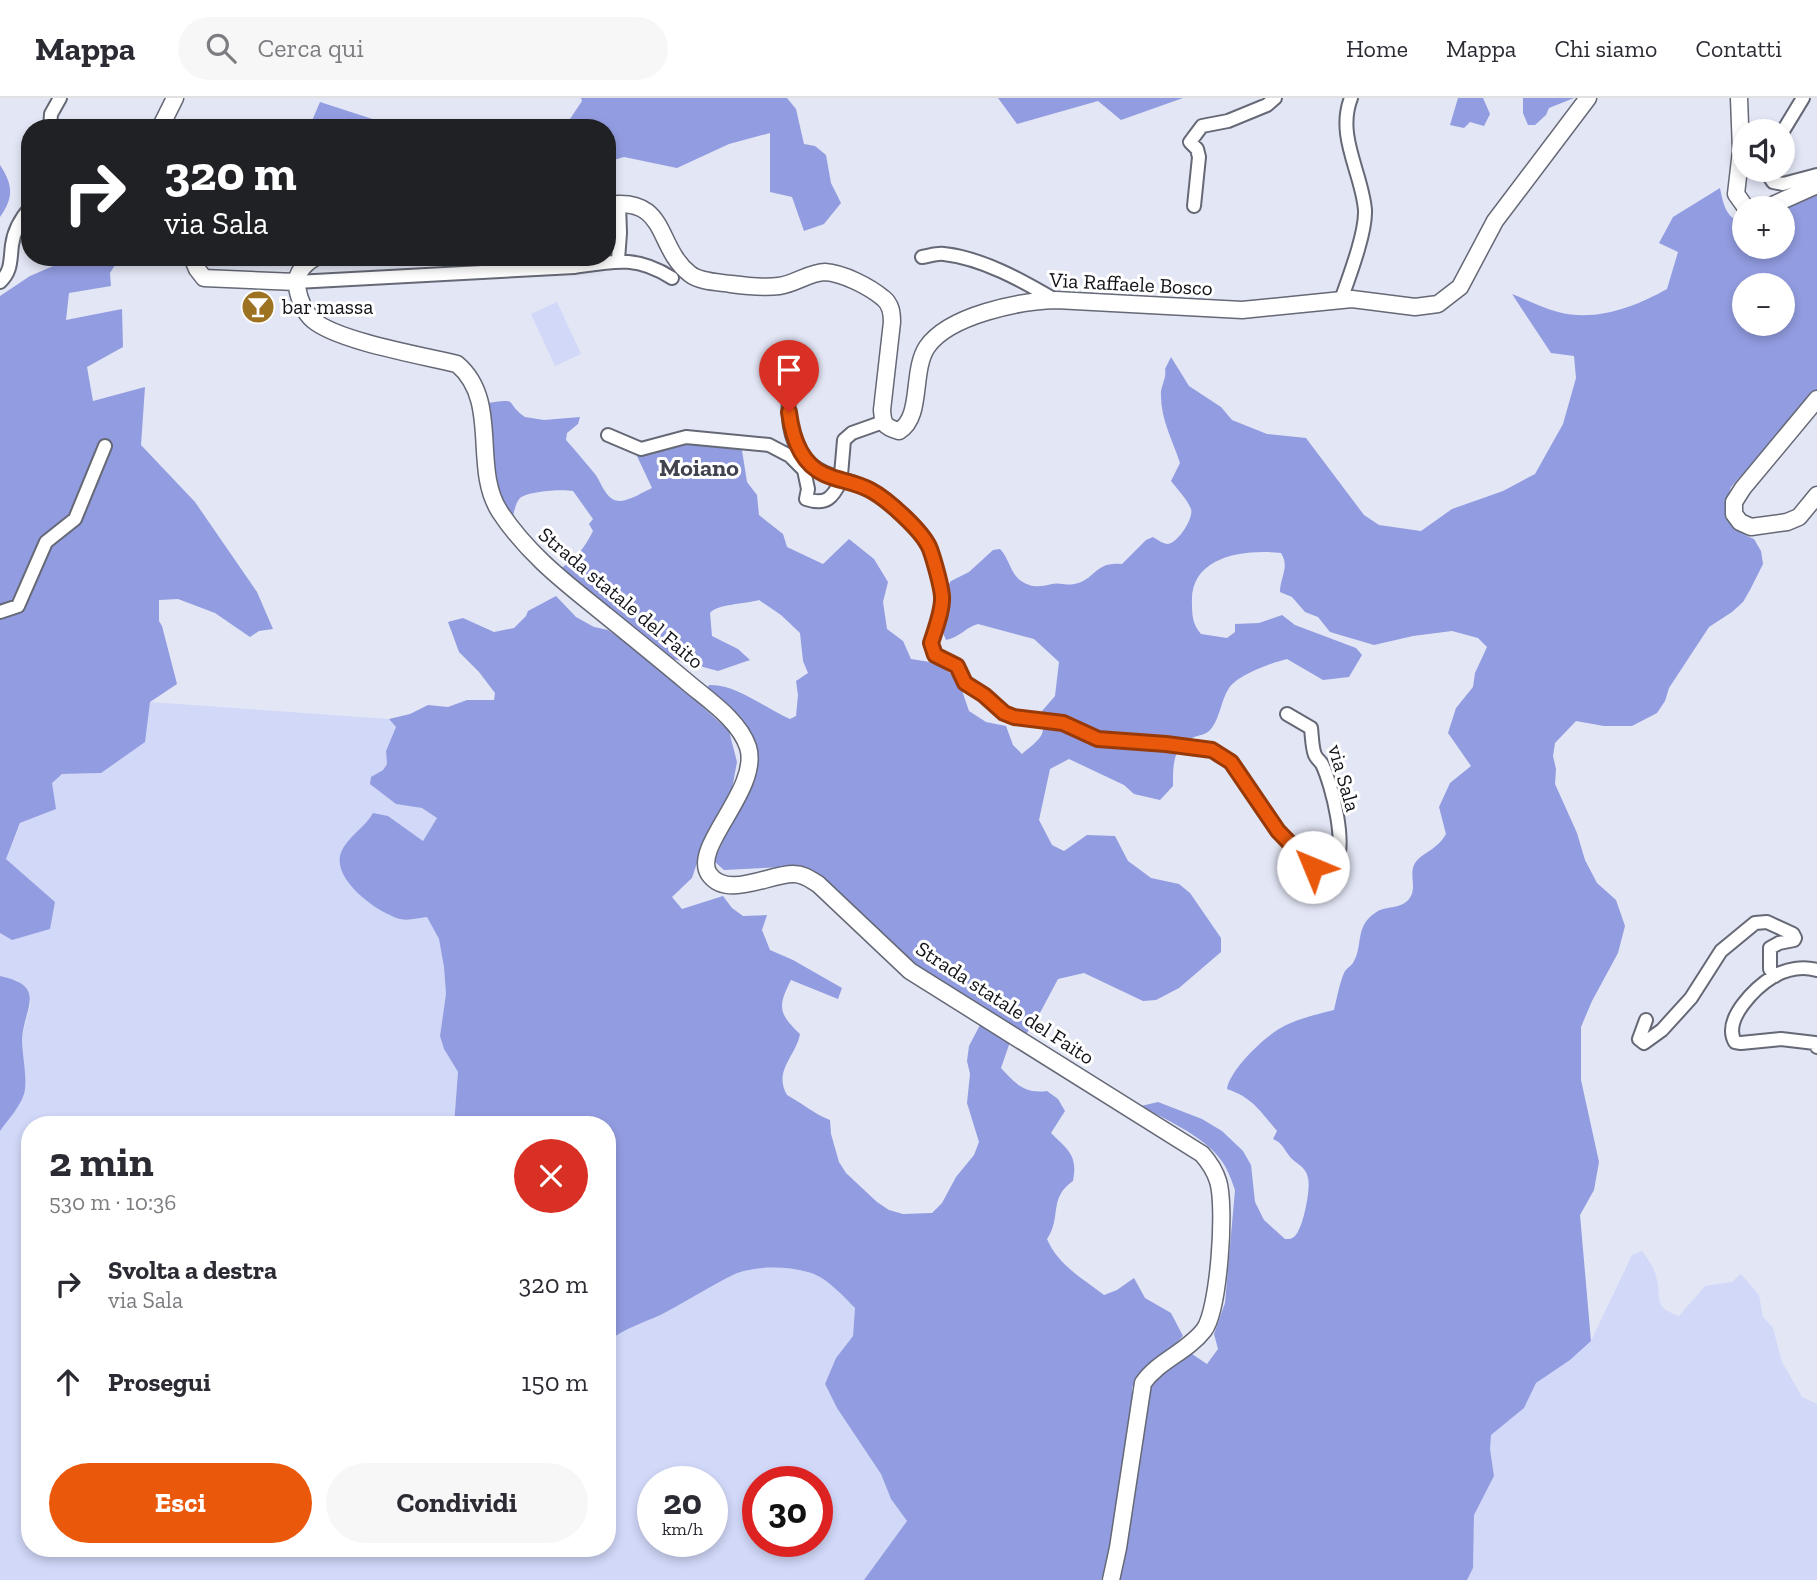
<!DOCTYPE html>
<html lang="it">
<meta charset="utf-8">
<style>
:root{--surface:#fff;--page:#f7f7f7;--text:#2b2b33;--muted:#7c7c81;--line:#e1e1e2;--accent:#ea580c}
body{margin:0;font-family:"Zilla Slab",serif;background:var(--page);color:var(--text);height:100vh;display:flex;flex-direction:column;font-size:26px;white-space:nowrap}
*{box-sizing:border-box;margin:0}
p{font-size:23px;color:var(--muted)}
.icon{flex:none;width:38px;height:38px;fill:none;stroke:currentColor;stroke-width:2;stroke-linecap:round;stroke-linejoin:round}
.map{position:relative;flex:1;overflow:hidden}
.sheet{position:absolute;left:21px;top:1018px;width:595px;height:441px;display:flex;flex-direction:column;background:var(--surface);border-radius:28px;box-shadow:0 4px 10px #0003}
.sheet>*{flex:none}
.hud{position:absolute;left:21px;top:21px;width:595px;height:147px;border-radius:28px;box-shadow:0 4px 10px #0003;background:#202124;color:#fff;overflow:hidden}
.controls{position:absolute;left:1732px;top:21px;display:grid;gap:14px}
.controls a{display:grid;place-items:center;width:63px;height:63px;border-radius:50%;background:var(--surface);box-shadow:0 4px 10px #0003;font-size:35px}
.speed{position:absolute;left:637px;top:1368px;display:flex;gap:14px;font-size:35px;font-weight:700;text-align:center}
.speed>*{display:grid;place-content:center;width:91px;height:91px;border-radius:50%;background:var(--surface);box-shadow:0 4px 10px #0003;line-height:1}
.speed small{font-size:18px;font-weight:400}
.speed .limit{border:10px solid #d22;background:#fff;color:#111}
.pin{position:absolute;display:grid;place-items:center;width:60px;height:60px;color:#fff;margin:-72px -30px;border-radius:50% 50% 50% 0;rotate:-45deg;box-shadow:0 0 7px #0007}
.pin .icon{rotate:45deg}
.me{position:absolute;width:77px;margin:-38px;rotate:315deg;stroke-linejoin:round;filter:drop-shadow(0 0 5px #0008)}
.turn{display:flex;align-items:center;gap:24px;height:147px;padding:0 28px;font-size:32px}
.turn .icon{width:91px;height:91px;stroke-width:2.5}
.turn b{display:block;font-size:49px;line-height:60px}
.round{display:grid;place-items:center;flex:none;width:74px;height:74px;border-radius:37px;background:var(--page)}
.overview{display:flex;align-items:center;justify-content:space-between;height:119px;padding:0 28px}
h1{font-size:42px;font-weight:700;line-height:52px}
.primary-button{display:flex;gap:14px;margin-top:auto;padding:14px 28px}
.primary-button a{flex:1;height:80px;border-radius:42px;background:var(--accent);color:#fff;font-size:28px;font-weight:700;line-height:80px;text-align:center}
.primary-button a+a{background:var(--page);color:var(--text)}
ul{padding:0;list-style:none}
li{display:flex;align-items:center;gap:21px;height:98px;padding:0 28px}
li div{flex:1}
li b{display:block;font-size:26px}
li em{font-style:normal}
header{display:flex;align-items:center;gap:42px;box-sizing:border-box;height:98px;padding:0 35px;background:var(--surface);border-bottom:2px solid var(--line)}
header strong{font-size:33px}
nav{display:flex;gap:38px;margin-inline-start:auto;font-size:24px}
.search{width:490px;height:63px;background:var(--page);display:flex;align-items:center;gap:18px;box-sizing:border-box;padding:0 24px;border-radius:38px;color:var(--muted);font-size:26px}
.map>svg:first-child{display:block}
.green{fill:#d1d8f8;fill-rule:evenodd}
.forest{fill:#929ce0;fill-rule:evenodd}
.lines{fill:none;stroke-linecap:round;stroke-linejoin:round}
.street-casing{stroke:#656875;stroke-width:16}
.secondary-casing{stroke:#656875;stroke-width:19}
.street{stroke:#fff;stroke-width:12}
.secondary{stroke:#fff;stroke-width:16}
.route-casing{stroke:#983908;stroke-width:18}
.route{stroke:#ea580c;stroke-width:12}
.labels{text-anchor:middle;stroke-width:6;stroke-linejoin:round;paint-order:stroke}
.street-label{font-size:21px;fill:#121318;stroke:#fff}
.poi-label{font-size:21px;fill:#121318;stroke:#fff;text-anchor:start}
.quarter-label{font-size:24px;font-weight:bold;fill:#41434f;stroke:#fff}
</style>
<header>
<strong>Mappa</strong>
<div class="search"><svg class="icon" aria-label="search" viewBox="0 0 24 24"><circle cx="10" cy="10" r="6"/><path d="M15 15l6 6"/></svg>Cerca qui</div>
<nav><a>Home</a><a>Mappa</a><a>Chi siamo</a><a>Contatti</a></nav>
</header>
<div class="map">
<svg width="1817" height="1482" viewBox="0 0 1817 1482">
<rect width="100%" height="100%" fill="#e3e6f5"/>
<path class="green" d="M557,204L581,256L555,268L531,216Z
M150,604L389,621L396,629L386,653L387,666L383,672L371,679L396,706L422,710L437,720L423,743L388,718L368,724L347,745L402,822L427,819L439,841L444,869L446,896L440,938L444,951L458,974L454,1027H30V1451H607V1245C624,1229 648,1224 668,1213C690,1201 712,1187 735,1176C757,1167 791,1168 814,1176C830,1182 843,1198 855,1210L853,1238L836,1260L825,1287L837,1310L881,1376L891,1401L907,1423L864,1482H0V1033L24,996L22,939L31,904L17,882L0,878V835L12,842L50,831L55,804L6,761L21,725L56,711L51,685L62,676L101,675ZM653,1384H712V1444H653ZM758,1384H817V1444H758Z
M1642,1153C1647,1160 1654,1169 1656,1178C1662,1200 1652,1209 1679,1218L1705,1188L1732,1184L1741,1176L1759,1197L1763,1219L1773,1230L1782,1264L1802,1299L1817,1306V1482H1467L1473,1470L1474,1417L1494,1378L1490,1351L1491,1337L1524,1310L1536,1285L1570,1262L1591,1243L1632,1157Z"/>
<path class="forest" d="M581,0H787L796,11L804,46L815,48L826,57L831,85L841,105L824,126L804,133L792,99L770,94V35L729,46L677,70L624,59L607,64V30H564L582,3Z
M998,0H1183L1121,22L1098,3L1017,26Z
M1458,0H1483L1490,16L1484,28L1470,24L1464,30L1450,27Z
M1523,0H1574L1549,10L1546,17L1535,27H1528L1523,15Z
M320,4L394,28L406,30H313L311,25Z
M0,67C13,87 14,99 0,119Z
M1720,90C1723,105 1726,123 1745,124V149H1783V112L1817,95V293L1731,389C1722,413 1729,432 1754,441L1761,453L1763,466L1750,492L1743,504L1732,514L1709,529L1669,590L1665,603L1657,615L1632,628H1604L1576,623L1555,645L1553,658L1556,671L1555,686L1577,735L1585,762L1597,785L1616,802L1625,828L1618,855L1592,903L1581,929V982L1599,1064L1594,1092L1580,1117L1591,1243L1570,1262L1536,1285L1524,1310L1491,1337L1490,1351L1494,1378L1474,1417L1473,1470L1467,1482H1115L1124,1462L1150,1287L1154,1280L1189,1254L1207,1266L1218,1251L1214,1236L1225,1205L1235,1092C1231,1080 1226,1067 1217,1057C1199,1036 1166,1022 1141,1008L1158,1004L1202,1021L1222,1033L1243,1053L1251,1067L1255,1104L1264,1122L1285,1141C1291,1141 1291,1141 1295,1138C1303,1130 1311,1091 1308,1080C1306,1069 1298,1067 1291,1060C1284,1052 1283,1045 1273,1041L1277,1033C1259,1012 1253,1000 1227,991C1230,971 1267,936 1286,927C1301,920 1318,916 1334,912C1337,900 1339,887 1344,875C1346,870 1352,868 1354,863C1363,847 1355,828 1375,815C1385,807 1400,812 1409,801C1418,790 1408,777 1415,765C1423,754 1437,752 1446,736L1439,709L1450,685L1471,668L1448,635L1456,610L1473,589L1475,575L1487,549L1478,540L1452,533L1413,538L1374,547L1330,534L1318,519L1305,514L1292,499L1280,494C1280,479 1290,469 1281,455C1244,451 1189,458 1192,506C1192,518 1193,527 1201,536L1227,540L1235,534V526L1259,525L1282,517L1295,527L1356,550L1362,557L1349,579L1323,582L1287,561C1271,565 1239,576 1229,590C1221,602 1220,620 1211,631C1205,638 1200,636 1192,640C1172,648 1173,670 1173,688L1160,702L1134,696L1124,687L1069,661L1050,671L1039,722L1052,747L1064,753L1087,737L1115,738L1128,763L1139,771L1151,780L1179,786L1190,795L1221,840V854L1179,890L1156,902L1143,903L1084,875L1058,881L1041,913L1025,938L902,860L811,776L783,769L724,772L714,763L753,677L754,658L706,592L709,587C737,586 764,610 790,621L796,618L798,597L796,583L808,575L803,563L800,535L781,517L759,502C745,506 717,506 710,515L712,538L738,551L750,562L718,573L666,559L558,472C575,462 584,451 593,433L589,426L593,421L573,393C562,391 529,393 520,400C515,405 514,416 512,422L497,397L488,305C520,300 504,304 525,319L544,322L580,319L578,326L567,335L566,342C576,353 585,364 595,376C602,385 606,404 621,403C631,402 643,394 652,390L637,358L651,351L653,345L741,346L747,384L757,397L759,417L783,436L787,449L823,466L849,441L874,461L888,484L883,504L887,531L903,543L911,561L936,565L958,581L969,613L986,624L1006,628L1013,647L1022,656C1042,639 1046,639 1042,613L1055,598L1059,564L1034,541L978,526C966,529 959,540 946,542L941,530L947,502V489L951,483L969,474L993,452L1000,451C1009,460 1010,475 1021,483C1032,490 1039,489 1052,486C1059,484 1067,488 1074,486C1096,482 1094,463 1122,466L1146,442L1153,439C1158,442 1163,446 1168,446C1178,445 1194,420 1191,411C1187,401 1177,391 1171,383L1180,365C1173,343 1161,322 1161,298C1160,288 1167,281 1165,271L1171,259L1189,288L1221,309L1232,322L1267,336L1306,340L1364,417L1379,427L1421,433L1452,411L1503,393L1535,376L1563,326L1576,280L1574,258L1551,255L1512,196C1527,202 1543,210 1558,214C1596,224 1635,209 1667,191L1678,154L1659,145L1673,119ZM1745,187H1783V226H1745Z
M74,159H120L110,175L111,188L69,195L66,222L122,211L123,249L87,269L93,303L145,289L141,347L195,404L257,494L273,531L259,533L250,539L215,515L178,501L159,502V523L162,528L177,586L150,604L145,644L101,675L62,676L52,685L56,711L20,725L6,761L55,804L50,831L12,842L0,835V198L30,178Z
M556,498L576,519L594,529L608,532L655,565L729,633L737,664L731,696L703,747L692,780L672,799L682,811L723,798L732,810L743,818L767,817L762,832L770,852L793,862L842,890L838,901L791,882C777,909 779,916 800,936C796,958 773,973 787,997C802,1005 814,1016 830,1022L831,1036L839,1064L846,1075L877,1104L889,1112L903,1116L932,1115L942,1105L956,1079L974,1057L979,1044L967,1005L970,976L967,963L969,948L981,925L1010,944L1001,970C1016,986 1024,996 1047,993L1058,1001L1065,1013L1051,1035C1068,1052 1078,1057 1073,1083C1048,1100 1062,1119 1047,1141C1058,1167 1082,1180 1104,1197L1117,1192L1134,1180L1145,1200L1171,1215L1183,1238L1132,1289V1316L1112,1457L1101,1482H864L907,1423L891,1401L881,1376L837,1310L825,1286L836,1260L853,1238L855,1210C843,1198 830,1183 814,1176C791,1168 757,1167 735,1176C712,1187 690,1201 668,1213C648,1224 624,1229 607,1245V1027H454L458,974L444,951L440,938L446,896L444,869L439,841L427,819C419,820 408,823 400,821C378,815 335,784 340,758C344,741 365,730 373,715L388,718L423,743L437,720L422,710L396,706L370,686L371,679L383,672L387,666L386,653L396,629L389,621L410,616L428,607L448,609L467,602H494L495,595L479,574L459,554L448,524L463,520L494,534L514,530L526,518L528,513Z
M0,878C48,888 24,910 22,941C22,957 28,982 24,996C20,1009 7,1023 0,1033Z"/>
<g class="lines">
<defs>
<path id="street" d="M50,30L51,16L60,0
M1783,33L1803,0
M1769,72V78L1773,84L1783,86L1817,77
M1194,108L1199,59L1197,51L1190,44L1202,28L1228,23L1267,7L1275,0
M922,159C929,158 937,155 944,156C982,160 1023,183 1055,202
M618,162L620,135L619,106
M0,184C12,173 10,162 12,147C14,132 21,120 30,110
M296,184L574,169C614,163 636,157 672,180
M1341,202C1349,179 1366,135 1365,112C1362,75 1336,38 1351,0
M791,262C790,289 783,328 798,351C818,382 843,377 871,392C888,401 923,434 930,452C934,463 941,487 942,498C943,513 935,531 931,545L935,557L957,568L965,585L984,597L1004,615L1014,619L1063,625L1098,641L1166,646L1212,652L1231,664L1278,733L1313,769L1327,771L1333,769C1349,752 1332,687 1322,666C1320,663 1317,661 1315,657C1312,650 1312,638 1311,630L1287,616
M608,337L641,351L686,339L769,347L790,358L804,372L808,391L806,401C827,408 833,399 842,381
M837,380L841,377L844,342L852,335L883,324
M0,514L18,508L46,444L75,421L105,348
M1817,872C1803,868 1787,871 1774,878C1756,889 1722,921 1735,944L1741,945L1781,941L1815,945L1817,949
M1646,922L1639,941L1644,945L1662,932L1691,900L1721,853L1755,825L1767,824L1793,836L1795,840L1794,842L1779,845L1770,850V871L1775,878"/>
<path id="secondary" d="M1739,0L1741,53L1736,96L1746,110
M160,30L175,0
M607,107C669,98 655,149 690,176C700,184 718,184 731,186C746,188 764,190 779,188C795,186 810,174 825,174C843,175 870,189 883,200C891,206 892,215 892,224L882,312C883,327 885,329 899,333C923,319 911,273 927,249C949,217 1020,203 1056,202L1242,212L1352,201L1415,209L1438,206L1460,189L1495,123L1588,0
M1766,110L1817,87
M192,159L197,171L204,180L296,184
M316,159C305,165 295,175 297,189C299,200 304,214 313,222C337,243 424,258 457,266C501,303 471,370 500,414C525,452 558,479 593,507C625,533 656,558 687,584C708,602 739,622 748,649C761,691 691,749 709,776C727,802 771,775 794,776C804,776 811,782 818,786L910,873L1202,1056C1209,1064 1215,1073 1218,1083C1226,1108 1219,1212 1204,1232C1187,1254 1158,1263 1143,1285L1118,1450L1111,1482
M1817,301L1743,390L1734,404V416L1740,424L1751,429L1787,424L1799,419L1817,397"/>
</defs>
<use href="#street" class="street-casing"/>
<use href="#secondary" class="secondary-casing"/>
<use href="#street" class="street"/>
<use href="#secondary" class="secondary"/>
</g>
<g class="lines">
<defs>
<path id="route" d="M789,314C792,338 800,365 824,376C839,383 855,384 870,392C887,401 923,433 930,451C934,462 941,487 942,498C943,512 935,532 931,545L935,557L957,568L965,585L984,597L1004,615L1014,619L1063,625L1098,641L1166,646L1212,652L1231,664L1278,733L1313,769"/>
</defs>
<use href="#route" class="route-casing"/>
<use href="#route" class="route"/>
</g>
<defs>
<symbol id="bar-disc" viewBox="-11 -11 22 22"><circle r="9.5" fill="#9d7322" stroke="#fff"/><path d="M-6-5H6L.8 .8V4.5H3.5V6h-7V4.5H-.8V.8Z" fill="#fff"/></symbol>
</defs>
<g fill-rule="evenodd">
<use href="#bar-disc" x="239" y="190" width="38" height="38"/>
</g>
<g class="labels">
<g class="street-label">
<text transform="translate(1131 186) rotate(3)" y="7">Via Raffaele Bosco</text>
<text transform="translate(621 500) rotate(40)" y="7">Strada statale del Faito</text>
<text transform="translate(1344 680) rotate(74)" y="7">via Sala</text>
<text transform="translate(1005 905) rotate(33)" y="7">Strada statale del Faito</text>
</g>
<g class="poi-label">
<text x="282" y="216">bar massa</text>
</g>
<g class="quarter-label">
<text x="699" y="378">Moiano</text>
</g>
</g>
</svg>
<div class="controls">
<a><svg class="icon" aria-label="sound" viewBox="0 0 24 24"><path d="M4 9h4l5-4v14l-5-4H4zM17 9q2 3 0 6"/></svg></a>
<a>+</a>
<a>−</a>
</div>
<div class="speed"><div>20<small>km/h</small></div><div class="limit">30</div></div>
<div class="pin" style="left:789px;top:314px;background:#d93025"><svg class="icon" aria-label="arrive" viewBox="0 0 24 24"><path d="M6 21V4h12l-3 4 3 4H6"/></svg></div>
<svg class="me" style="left:1313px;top:769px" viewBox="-20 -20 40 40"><circle r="19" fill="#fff"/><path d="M0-13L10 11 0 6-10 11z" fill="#ea580c"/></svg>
<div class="hud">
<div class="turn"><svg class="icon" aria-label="right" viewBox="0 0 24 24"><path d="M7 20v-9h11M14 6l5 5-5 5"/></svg><div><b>320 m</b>via Sala</div></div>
</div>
<section class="sheet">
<div class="overview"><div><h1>2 min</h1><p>530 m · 10:36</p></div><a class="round" style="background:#d93025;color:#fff"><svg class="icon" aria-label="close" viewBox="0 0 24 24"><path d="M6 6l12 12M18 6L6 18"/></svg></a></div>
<ul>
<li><svg class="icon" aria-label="right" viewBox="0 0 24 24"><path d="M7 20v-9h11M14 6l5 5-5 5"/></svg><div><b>Svolta a destra</b><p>via Sala</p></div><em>320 m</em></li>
<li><svg class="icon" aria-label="ahead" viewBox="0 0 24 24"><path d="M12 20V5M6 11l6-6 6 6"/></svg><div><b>Prosegui</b></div><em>150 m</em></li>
</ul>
<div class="primary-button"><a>Esci</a><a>Condividi</a></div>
</section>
</div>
